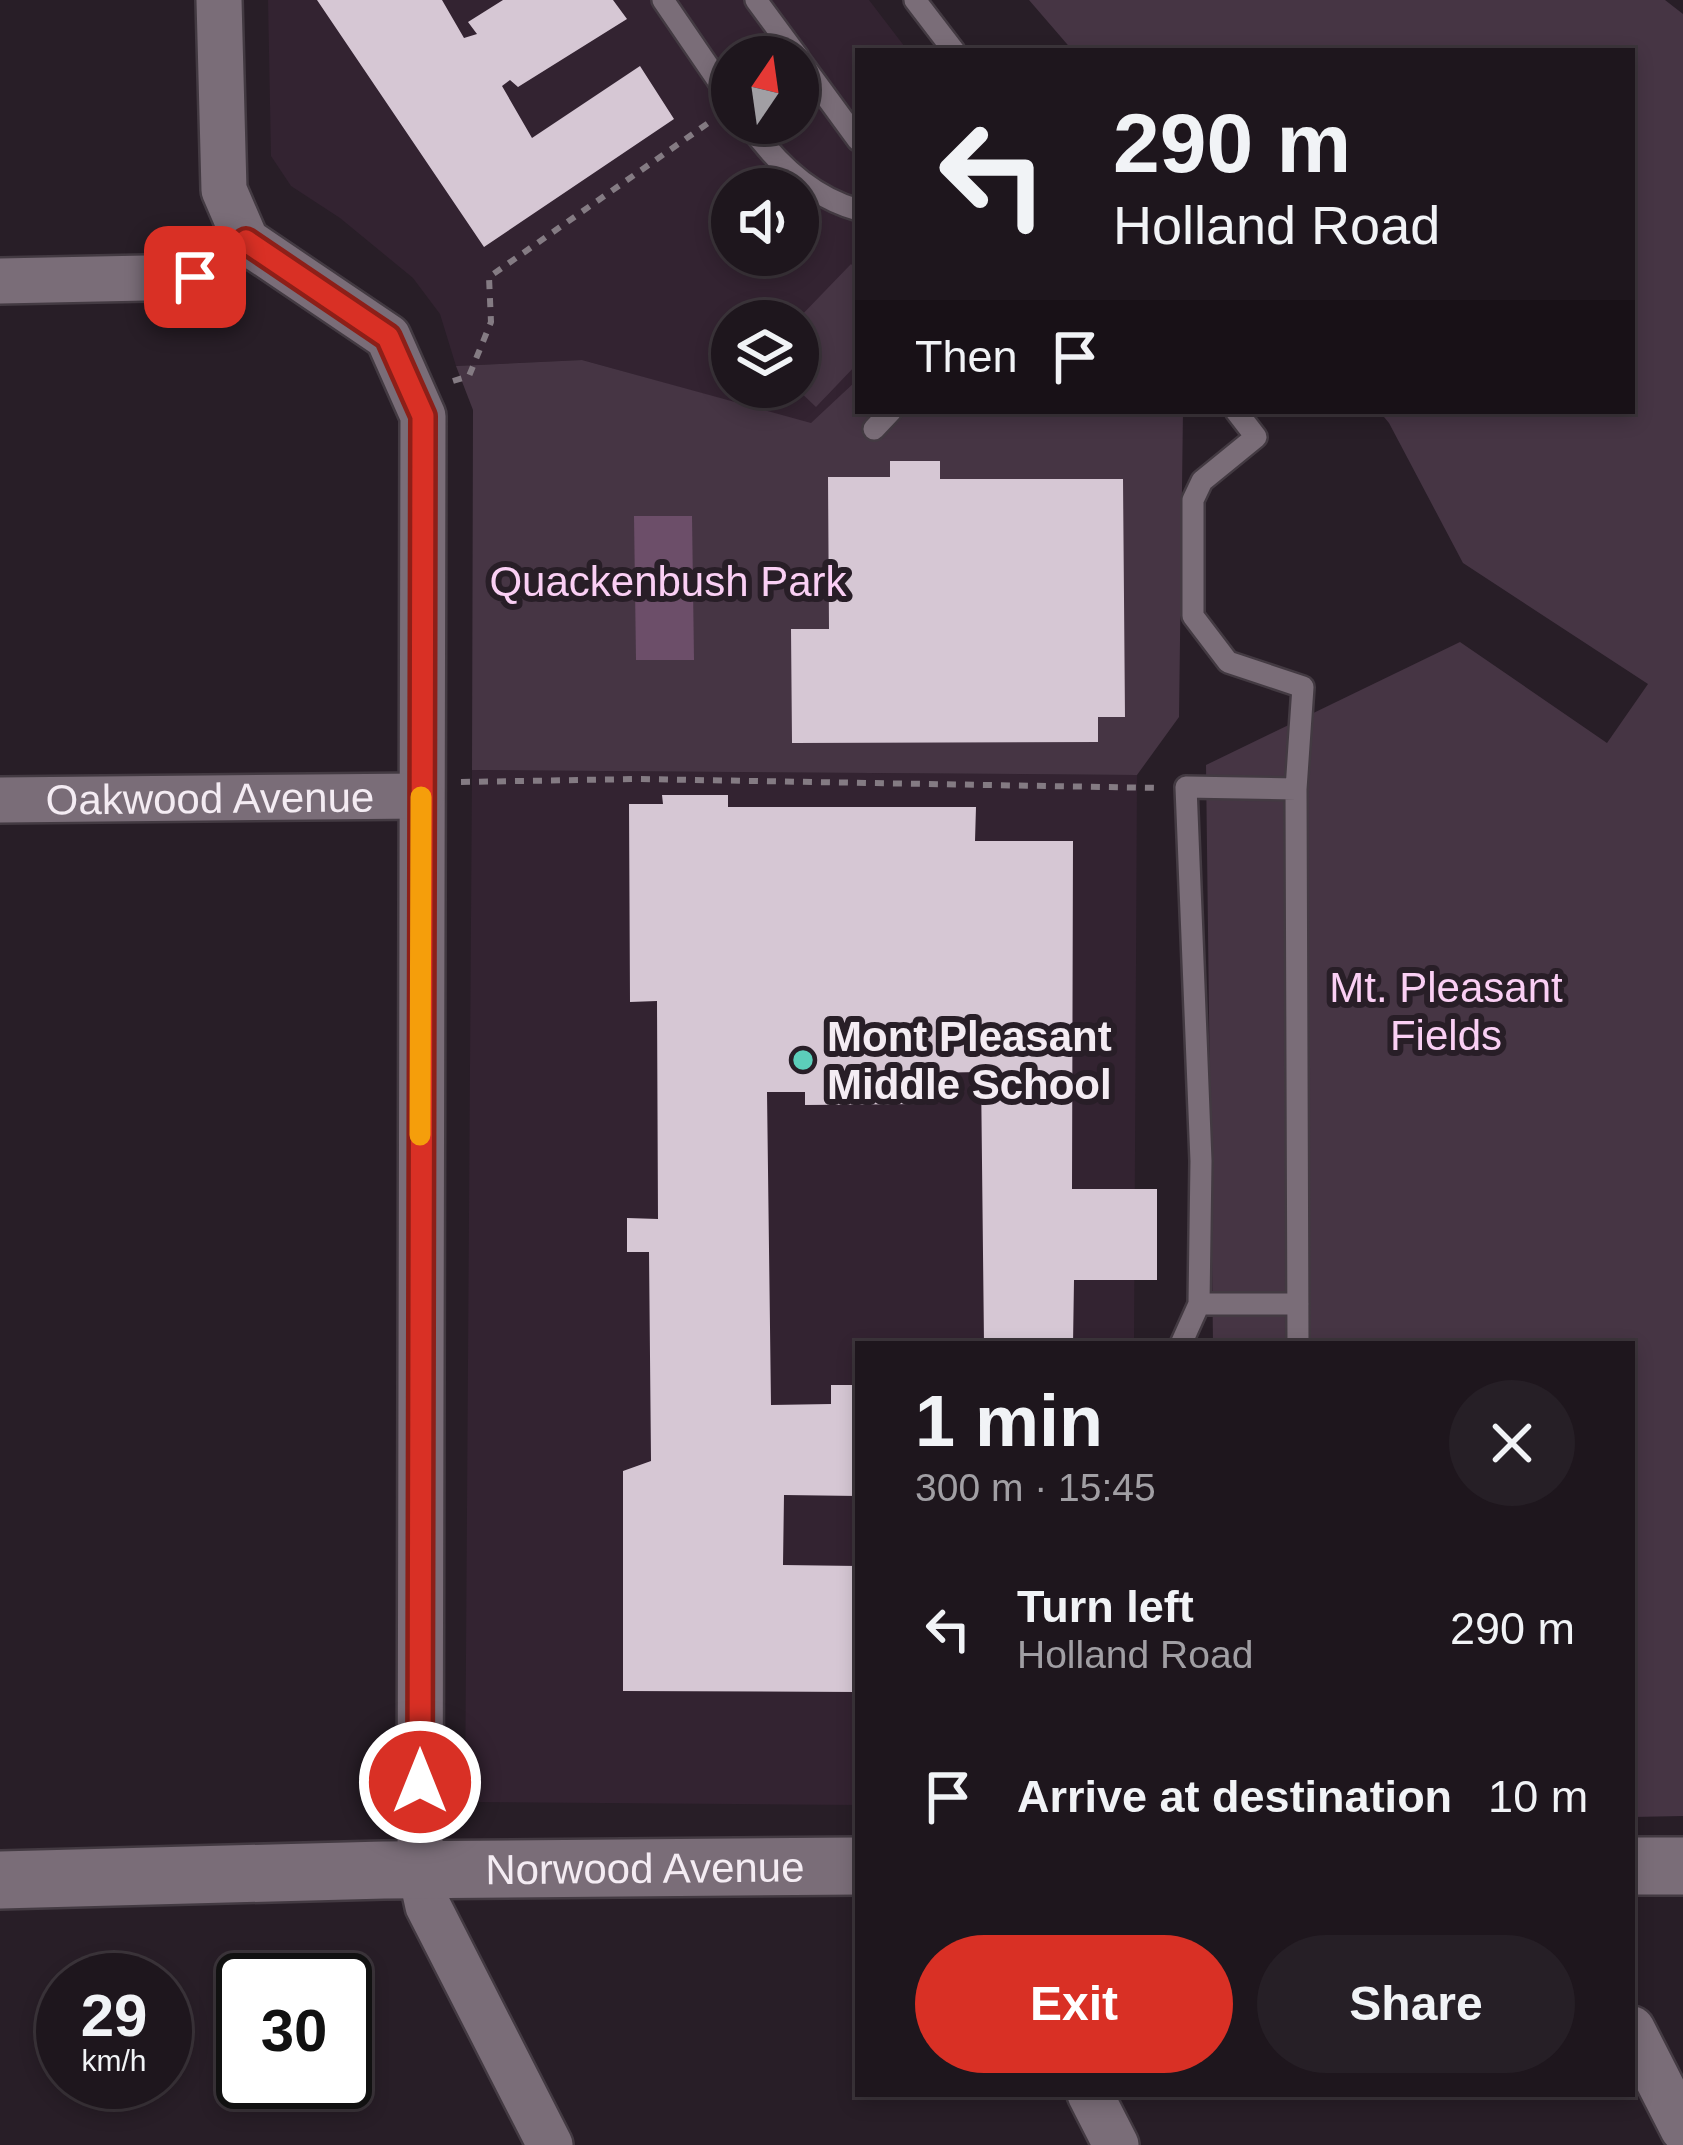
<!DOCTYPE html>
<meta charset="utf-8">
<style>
:root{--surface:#1e161d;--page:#261f26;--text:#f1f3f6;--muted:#a19fa4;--line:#3c353b;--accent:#d93025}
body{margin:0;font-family:Helvetica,sans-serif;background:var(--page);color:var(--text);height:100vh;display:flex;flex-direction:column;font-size:45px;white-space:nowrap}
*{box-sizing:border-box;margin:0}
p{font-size:39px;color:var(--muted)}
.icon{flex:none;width:66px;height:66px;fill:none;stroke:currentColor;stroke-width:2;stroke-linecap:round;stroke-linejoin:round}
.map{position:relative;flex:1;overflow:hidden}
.side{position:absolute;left:855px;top:1341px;width:780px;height:756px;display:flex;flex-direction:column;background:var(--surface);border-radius:0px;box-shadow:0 6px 18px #0003,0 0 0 3px var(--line)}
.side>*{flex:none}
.banner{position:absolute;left:855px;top:48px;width:780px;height:366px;border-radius:0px;box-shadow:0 6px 18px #0003,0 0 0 3px var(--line);background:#1e161d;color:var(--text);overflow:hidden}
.needle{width:78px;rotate:13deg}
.tools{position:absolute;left:711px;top:36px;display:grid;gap:24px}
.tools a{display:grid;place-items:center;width:108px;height:108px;border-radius:50%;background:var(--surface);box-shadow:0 6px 18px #0003,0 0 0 3px var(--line);font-size:60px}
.speed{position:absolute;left:36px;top:1953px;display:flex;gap:24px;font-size:60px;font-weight:700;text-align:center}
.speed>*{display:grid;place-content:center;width:156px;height:156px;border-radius:50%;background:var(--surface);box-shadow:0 6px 18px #0003,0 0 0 3px var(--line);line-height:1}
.speed small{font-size:30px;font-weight:400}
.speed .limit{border:6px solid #111;border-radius:18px;background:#fff;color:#111}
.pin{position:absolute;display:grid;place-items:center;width:102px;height:102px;color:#fff;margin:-51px;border-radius:24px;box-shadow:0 6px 18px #0006}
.me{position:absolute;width:132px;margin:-66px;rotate:0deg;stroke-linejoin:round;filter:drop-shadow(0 0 9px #0008)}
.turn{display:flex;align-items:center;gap:42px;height:252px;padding:0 60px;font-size:54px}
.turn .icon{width:156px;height:156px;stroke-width:2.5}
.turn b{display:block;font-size:84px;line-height:102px}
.then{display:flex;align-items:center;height:114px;padding:0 60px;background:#0003;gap:24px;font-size:45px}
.round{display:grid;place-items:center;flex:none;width:126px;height:126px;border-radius:63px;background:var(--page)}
.head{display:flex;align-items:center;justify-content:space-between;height:204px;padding:0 60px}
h1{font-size:72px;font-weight:700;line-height:90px}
.action{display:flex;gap:24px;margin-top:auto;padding:24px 60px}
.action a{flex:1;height:138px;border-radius:72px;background:var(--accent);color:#fff;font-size:48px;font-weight:700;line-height:138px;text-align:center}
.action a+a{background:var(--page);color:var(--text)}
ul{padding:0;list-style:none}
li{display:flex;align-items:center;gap:36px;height:168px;padding:0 60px}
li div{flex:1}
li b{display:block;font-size:45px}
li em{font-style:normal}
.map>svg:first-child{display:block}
.built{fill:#332331;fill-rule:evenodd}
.green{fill:#463544}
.water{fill:#6c4e69}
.building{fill:#d6c7d4}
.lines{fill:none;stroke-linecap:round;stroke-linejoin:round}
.service-casing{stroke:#433a42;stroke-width:26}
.minor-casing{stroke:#433a42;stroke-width:50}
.tertiary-casing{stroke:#433a42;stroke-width:62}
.path{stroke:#847b83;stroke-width:6;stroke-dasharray:9 9;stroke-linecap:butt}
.service{stroke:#7a6d78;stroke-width:21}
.minor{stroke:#7a6d78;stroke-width:45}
.tertiary{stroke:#7a6d78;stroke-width:57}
.route-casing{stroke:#8d1f18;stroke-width:30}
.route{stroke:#d93025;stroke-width:21}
.slow{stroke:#f59e0b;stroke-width:21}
.poi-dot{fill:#5cceba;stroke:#281e27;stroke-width:4.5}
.labels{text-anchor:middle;stroke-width:12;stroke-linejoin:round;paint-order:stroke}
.park-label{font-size:42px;fill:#facff4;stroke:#281e27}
.street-label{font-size:42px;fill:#f4ecf3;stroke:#281e27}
.poi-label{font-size:42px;font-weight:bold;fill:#f4ecf3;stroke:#281e27;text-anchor:start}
</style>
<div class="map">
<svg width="1683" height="2145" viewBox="0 0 1683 2145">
<rect width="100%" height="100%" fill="#281e27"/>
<path class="built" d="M268,0H869L908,51H858V379L811,424L582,360L456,366L440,314L413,278L340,218L291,186L271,156ZM732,57H798V123H732ZM732,189H798V255H732ZM732,321H798V387H732Z
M472,770L1137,775L1134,1344H858V1805L465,1802Z"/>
<path class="green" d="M1029,0H1665L1683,14V1816L1632,1817V1344H1213L1206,765L1460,642L1607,743L1648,684L1463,563L1389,423L1379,411H1632V51H1073Z
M851,264L858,271V363L816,407L795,387L796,321Z
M582,360L811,423L858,379V411H1183L1179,717L1137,775L472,770L473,410L456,366Z"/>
<path class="water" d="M634,516H692L694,660H636Z"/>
<path class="building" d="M317,0H442L464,38L477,34L468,22L503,0H613L627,19L518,87L510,80L502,86L532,138L640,66L674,119L484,247Z
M890,461H940V479H1123L1125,717H1098V742L792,743L791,629H829L828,477H890Z
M662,795H728V807H976L975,841H1073L1072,1189H1157V1280H1074L1073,1344H984L981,1072L923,1073V1104L805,1105V1092H767L771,1405L831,1404V1385H858V1496L784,1495L783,1565L858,1566V1692L623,1691V1471L651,1461L649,1252H627V1218L658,1219L657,1001L630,1002L629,804H663Z"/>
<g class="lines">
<defs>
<path id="service" d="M663,0L732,101
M756,0L798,57
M915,0L954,51
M798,58L858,140
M748,123C775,162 811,197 858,210
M874,429L891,411
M1296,789L1298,1344
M1199,1304H1298
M1181,1344L1199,1304L1201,1161L1186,787L1296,789L1303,687L1228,662L1193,616V500L1202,481L1256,437L1236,411"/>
<g id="minor">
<path d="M219,0L224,190L246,241L388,337L423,416L420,1870L428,1906L550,2145"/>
<path d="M0,281L195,277L246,241"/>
<path id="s1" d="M0,800L421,796"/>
<path d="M1632,2029L1683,2129"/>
<path d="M1090,2094L1116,2145"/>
</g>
<g id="tertiary">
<path d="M1632,1866H1683"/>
<path id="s2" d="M0,1880L384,1870L858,1866"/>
</g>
</defs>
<use href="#service" class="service-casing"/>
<use href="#minor" class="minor-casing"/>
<use href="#tertiary" class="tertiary-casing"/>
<path class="path" d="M453,381L469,376L491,322L489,277L714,119
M461,782L638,779L1162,788"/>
<use href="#service" class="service"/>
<use href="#minor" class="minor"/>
<use href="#tertiary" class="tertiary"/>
</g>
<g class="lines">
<defs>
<path id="route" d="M195,277L246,241L388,337L423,416L420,1782"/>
</defs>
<use href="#route" class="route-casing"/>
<use href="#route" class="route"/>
<path class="slow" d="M420,1135L421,797"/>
</g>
<circle class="poi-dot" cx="803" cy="1060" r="12"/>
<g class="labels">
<g class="park-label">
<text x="668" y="596">Quackenbush Park</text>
<text x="1446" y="1002">Mt. Pleasant<tspan x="1446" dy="48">Fields</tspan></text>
</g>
<g class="street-label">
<text dy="15" stroke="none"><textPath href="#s1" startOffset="210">Oakwood Avenue</textPath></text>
<text dy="15" stroke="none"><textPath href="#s2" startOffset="645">Norwood Avenue</textPath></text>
</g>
<g class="poi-label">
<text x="827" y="1051">Mont Pleasant<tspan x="827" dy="48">Middle School</tspan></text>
</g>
</g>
</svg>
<div class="tools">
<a><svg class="needle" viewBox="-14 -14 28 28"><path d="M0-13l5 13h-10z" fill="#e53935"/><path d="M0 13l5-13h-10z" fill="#a19fa4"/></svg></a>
<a><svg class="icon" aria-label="sound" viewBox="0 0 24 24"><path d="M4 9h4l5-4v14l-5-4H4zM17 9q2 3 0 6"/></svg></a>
<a><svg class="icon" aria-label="layers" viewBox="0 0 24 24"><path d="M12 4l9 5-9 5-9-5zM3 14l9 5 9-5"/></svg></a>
</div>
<div class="speed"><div>29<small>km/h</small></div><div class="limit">30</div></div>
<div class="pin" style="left:195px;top:277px;background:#d93025"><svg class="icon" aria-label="arrive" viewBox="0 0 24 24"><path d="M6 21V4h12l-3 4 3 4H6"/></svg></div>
<svg class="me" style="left:420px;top:1782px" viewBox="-20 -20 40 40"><circle r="17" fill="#d93025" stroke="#fff" stroke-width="3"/><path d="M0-11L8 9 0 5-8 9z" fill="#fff"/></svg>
<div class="banner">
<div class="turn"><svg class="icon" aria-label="left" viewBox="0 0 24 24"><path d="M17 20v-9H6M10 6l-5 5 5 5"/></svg><div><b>290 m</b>Holland Road</div></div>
<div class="then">Then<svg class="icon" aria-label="arrive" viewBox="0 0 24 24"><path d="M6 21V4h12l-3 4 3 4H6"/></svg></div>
</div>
<section class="side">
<div class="head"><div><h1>1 min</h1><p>300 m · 15:45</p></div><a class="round"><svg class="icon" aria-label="close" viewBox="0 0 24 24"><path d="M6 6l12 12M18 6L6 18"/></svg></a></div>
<ul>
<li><svg class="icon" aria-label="left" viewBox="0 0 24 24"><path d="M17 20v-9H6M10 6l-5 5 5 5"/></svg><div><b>Turn left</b><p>Holland Road</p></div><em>290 m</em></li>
<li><svg class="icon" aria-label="arrive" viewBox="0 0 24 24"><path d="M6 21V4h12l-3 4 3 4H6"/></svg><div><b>Arrive at destination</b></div><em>10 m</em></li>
</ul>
<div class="action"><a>Exit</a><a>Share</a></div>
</section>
</div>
